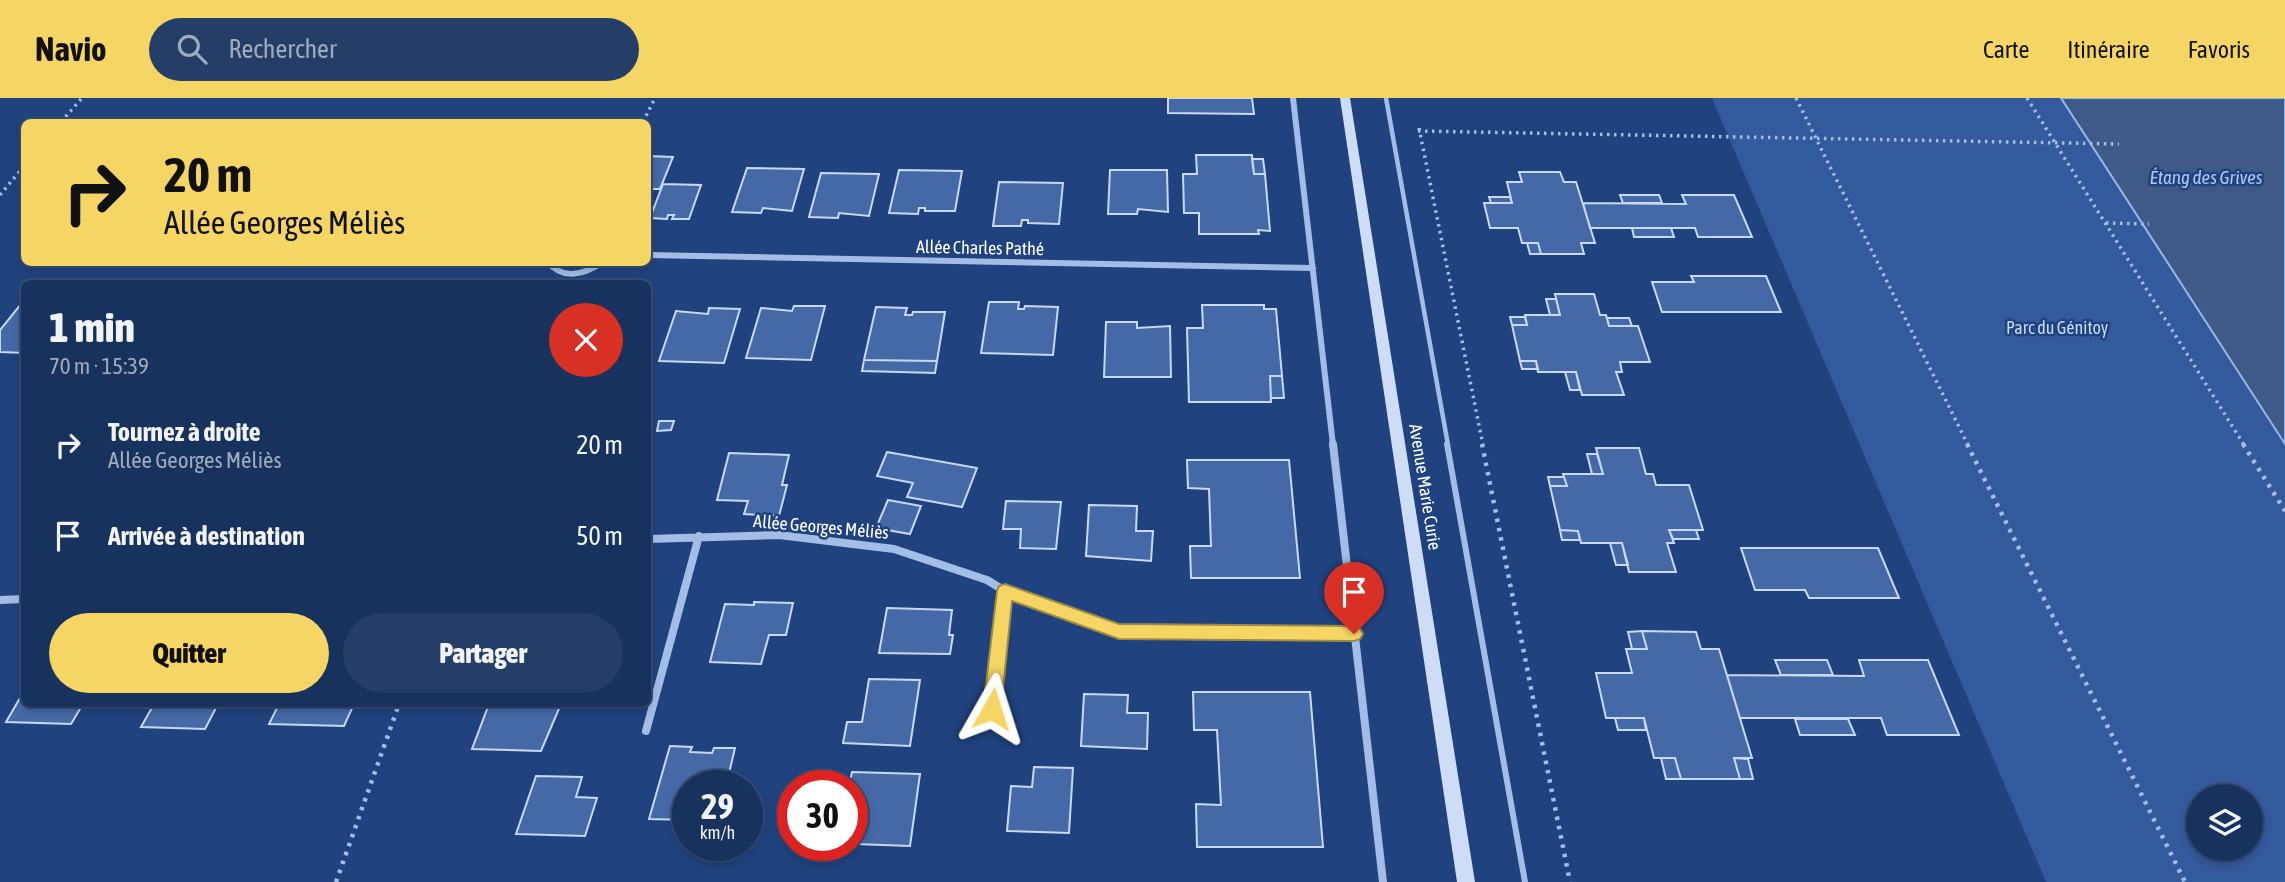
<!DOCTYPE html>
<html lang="fr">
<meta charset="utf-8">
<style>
:root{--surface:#18325e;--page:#253e67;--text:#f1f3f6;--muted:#9faabc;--line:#364d73;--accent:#f5d665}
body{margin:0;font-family:"Asap Condensed",sans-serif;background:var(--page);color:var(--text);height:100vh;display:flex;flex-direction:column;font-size:26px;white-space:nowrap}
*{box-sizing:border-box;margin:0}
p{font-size:23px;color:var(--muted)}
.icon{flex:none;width:38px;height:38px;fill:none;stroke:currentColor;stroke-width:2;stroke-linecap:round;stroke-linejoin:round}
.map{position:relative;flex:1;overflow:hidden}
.sheet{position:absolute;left:21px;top:182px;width:630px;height:427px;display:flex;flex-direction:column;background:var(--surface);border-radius:10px;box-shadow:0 4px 10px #0003,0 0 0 2px var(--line)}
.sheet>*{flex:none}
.guide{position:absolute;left:21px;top:21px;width:630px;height:147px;border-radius:10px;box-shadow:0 4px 10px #0003,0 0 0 2px var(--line);background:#f5d665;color:#111;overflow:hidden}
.buttons{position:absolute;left:2186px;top:686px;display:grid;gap:14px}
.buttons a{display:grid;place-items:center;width:77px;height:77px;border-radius:50%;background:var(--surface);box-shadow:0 4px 10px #0003,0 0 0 2px var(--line);font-size:35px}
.speed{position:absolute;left:672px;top:672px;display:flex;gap:14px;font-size:35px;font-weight:700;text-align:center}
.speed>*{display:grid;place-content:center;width:91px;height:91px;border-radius:50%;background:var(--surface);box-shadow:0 4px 10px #0003,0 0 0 2px var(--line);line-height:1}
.speed small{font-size:18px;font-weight:400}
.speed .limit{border:10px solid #d22;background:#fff;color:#111}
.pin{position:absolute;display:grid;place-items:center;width:60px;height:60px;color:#fff;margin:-72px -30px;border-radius:50% 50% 50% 0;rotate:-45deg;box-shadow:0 0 7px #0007}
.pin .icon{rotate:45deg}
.me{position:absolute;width:77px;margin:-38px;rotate:6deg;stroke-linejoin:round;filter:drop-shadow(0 0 5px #0008)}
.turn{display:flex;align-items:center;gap:24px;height:147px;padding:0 28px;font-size:32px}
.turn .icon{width:91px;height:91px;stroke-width:2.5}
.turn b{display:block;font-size:49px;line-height:60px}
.round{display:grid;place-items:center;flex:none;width:74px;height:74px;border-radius:37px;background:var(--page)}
.overview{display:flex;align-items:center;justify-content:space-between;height:119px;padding:0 28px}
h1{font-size:42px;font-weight:800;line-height:52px}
.button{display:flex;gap:14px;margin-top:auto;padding:14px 28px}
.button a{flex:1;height:80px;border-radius:42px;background:var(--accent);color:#111;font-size:28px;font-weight:800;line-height:80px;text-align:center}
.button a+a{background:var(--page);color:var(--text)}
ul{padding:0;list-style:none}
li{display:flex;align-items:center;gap:21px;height:91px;padding:0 28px}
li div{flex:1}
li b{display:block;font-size:26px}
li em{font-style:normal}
header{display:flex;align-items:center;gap:42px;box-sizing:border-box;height:98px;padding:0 35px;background:var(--accent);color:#111}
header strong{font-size:33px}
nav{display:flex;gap:38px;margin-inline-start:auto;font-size:24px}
.search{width:490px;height:63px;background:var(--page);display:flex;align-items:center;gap:18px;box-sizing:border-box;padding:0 24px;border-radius:38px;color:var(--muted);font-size:26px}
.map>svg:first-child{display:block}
.green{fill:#335a9d;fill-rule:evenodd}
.water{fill:#405a87;stroke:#98b7e9;stroke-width:2}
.building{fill:#4469a6;stroke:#c8d9f6;stroke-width:2}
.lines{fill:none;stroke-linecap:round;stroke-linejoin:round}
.path-far1{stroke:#a4bde7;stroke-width:3.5;stroke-dasharray:2.5 4.5;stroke-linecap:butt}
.path{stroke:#a4bde7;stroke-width:4.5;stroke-dasharray:3.5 6;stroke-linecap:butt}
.service-far1{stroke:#a4bde7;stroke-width:4.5}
.service{stroke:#a4bde7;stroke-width:6}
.minor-far1{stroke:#a4bde7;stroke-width:6}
.minor{stroke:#a4bde7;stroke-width:8}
.secondary{fill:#cedcf6;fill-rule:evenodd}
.route{fill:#f5d665;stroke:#9f8b42;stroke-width:2}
.labels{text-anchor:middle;stroke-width:5;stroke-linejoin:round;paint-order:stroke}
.street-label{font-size:18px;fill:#fff;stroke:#20427e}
.park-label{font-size:18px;fill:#c8d9f6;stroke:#20427e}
.water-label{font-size:19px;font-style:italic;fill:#afc7ef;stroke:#20427e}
</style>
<header>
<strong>Navio</strong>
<div class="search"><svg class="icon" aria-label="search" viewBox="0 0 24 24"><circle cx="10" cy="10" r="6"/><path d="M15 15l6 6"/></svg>Rechercher</div>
<nav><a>Carte</a><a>Itinéraire</a><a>Favoris</a></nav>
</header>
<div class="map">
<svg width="2285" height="784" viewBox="0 0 2285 784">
<rect width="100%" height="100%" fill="#20427e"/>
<path class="green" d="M1712,0H2285V784H2046ZM2198,698H2250V751H2198Z"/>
<path class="water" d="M2061,0H2285V346Z"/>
<path class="building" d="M1168,0H1252L1254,16L1168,15Z
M1196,57H1252L1254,76H1265L1270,133L1258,132L1259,136H1199V115H1184L1183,76H1197Z
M648,58L673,59L660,91H648Z
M1252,61H1263L1265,76H1254Z
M747,70L804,71L792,113L763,110L761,115L732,114Z
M899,72L962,73L955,113H925V110H919L918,116L889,115Z
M1110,72H1167L1168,114L1138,111L1137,116H1108Z
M1519,74H1560L1564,84H1576L1595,145H1581L1584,156H1541L1538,145H1522L1518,130H1490L1484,105H1512L1507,84H1522Z
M821,75L879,76L869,118L839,115L838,120L809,119Z
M999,84L1063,85L1059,126L1028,125V122H1022L1021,128H993Z
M663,86L701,87L689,121H672L674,117H668L667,121L650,120Z
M1620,97H1659L1662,105H1623Z
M1682,97H1734L1752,139H1698L1695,130H1590L1583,105L1686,106Z
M1489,99H1510L1512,105H1491Z
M1632,130H1671L1674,139H1634Z
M1527,145H1538L1541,156H1530Z
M1691,178H1766L1781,214H1662L1652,184H1694Z
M1555,196H1594L1600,217H1606L1609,228H1638L1650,264H1620L1622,274H1616L1624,297H1582L1576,274H1538L1536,263H1520L1512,227H1527L1525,217H1560Z
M1546,201H1556L1560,217H1550Z
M989,204H1019L1018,211H1024L1025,208L1058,209L1053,257L981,255Z
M21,206H24V255L0,254V232Z
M1202,207H1264V211H1276L1282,278H1270L1271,304H1189L1187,230H1203Z
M794,208H825L811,262L746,260L761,210L792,213Z
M876,209L907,210L905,217H912L913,214H945L937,263L864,262Z
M709,210L740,211L724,265L659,263L676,213L708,216Z
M1510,219H1525L1527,227H1512Z
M1607,220H1629L1632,228H1609Z
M1106,224H1137V230L1170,228L1171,279H1104Z
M864,262L937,263L935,275L862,273Z
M1520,263H1536L1538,271H1522Z
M1565,274H1576L1580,292H1570Z
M1270,278H1282L1284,300H1271Z
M659,323H674L671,332L657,333Z
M1596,350H1639L1646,376H1653L1656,387H1689L1703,432H1669L1674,445H1667L1676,474H1629L1622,445H1581L1578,433L1560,432L1550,388H1567L1563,376H1603Z
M887,354L977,370L962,409L907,399L913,385L877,378Z
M729,355L789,357L782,387H787L779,418L744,416L748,403L717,402Z
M1587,356H1597L1603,376H1592Z
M1187,362H1289L1300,480H1191L1190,448H1211L1209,391L1188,390Z
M1548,379H1564L1567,388H1550Z
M888,402L921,408L910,436L876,430Z
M1006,403L1061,404L1056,451L1020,450L1021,431H1003Z
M1089,407L1137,408L1136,433H1153L1151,463L1086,458Z
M1560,432L1578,433L1580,442H1562Z
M1669,432H1696L1699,441H1673Z
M1610,445H1622L1628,467H1616Z
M1741,450H1878L1899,500H1809L1805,492H1755Z
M754,504L793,505L786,537H769L761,566L710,564L725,506L754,507Z
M887,510L952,512L949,537H953L950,556L879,555Z
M1642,533L1696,534L1701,551H1719L1752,660H1734L1740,681H1681L1675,660H1654L1644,620H1606L1596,575H1632L1626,551H1647Z
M1642,533L1647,551H1632L1628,534Z
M1775,562H1827L1833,577H1781Z
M1859,562H1928L1959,637H1887L1881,620H1740L1727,577L1864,578Z
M869,581L920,582L910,648L843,645L847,624H862Z
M24,593V606H83L71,626L6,624Z
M1193,594H1310L1323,749H1197L1196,706L1221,707L1217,632H1194Z
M1084,596L1128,597L1127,615H1148L1147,651L1081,648Z
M154,606H218L205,631L141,629Z
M279,606H354L344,628L269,626Z
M489,606H561L541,653L472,651Z
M1615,620H1644L1646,632H1618Z
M1795,621H1848L1855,637H1800Z
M670,648L692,649L690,654L712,655L714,650H735L726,688H688V722L649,721Z
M1661,660H1675L1681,681H1666Z
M1734,660L1748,661L1753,681H1740Z
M1034,669L1073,670L1069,735L1007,733L1011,688L1032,689Z
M852,674L920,676L910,748L855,746L863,697H852V688H849Z
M536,678L582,679L576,699L597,700L585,738L516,736Z"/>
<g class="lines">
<path class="path-far1" d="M1796,0L1968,347
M2027,0L2244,347
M61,24L82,0
M643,24L655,0
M1419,30L1483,347
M1418,33L2119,46
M0,97L24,68
M2106,125L2149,126"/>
<path class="path" d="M1482,346L1570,784
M1967,346L2185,784
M2243,346L2285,413
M336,784L399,606"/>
<path class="service-far1" d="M1386,0L1448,347"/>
<path class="service" d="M1447,346L1525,784"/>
<path class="minor-far1" d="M1293,0L1333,347
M648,157L1313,170
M548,164C563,183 585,176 603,164"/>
<path class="minor" d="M1333,346L1383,784
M648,441L779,437L894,451L987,482L1005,493L1119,534L1354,536
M0,502L24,501
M992,611L1005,493
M646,633L699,438"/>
<path class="secondary" d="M1340,0H1350L1475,784H1457Z"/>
</g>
<path class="route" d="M1005,486L1119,526L1354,528L1360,530L1363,536L1360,541L1354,543L1119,541L1012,503L1001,611L999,617L992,619L986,617L983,611L997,493L999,488Z"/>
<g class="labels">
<g class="street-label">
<text transform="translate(980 150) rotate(1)" y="6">Allée Charles Pathé</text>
<text transform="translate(1425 389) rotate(81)" y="6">Avenue Marie Curie</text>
<text transform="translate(821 429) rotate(5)" y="6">Allée Georges Méliès</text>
</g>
<g class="park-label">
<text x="2057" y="236">Parc du Génitoy</text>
</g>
<g class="water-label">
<text x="2206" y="86">Étang des Grives</text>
</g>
</g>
</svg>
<div class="buttons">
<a><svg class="icon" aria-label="layers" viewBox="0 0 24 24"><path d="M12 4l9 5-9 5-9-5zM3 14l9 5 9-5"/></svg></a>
</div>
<div class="speed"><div>29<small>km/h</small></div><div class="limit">30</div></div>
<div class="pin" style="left:1354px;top:536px;background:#d93025"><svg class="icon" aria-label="arrive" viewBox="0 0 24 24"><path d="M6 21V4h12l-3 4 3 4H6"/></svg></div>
<svg class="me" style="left:992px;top:611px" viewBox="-20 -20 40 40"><path d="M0-17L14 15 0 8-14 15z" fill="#f5d665" stroke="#fff" stroke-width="4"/></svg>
<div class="guide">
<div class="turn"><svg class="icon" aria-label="right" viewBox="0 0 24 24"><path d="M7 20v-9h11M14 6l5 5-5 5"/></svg><div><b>20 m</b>Allée Georges Méliès</div></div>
</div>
<section class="sheet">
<div class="overview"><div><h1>1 min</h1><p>70 m · 15:39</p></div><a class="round" style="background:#d93025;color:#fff"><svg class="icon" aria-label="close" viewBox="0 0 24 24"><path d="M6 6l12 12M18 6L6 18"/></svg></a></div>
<ul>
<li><svg class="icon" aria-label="right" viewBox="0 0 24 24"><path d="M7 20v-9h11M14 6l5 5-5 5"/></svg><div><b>Tournez à droite</b><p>Allée Georges Méliès</p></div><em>20 m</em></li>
<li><svg class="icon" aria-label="arrive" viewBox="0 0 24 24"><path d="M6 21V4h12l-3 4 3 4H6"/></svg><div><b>Arrivée à destination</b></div><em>50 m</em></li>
</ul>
<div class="button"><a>Quitter</a><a>Partager</a></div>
</section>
</div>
